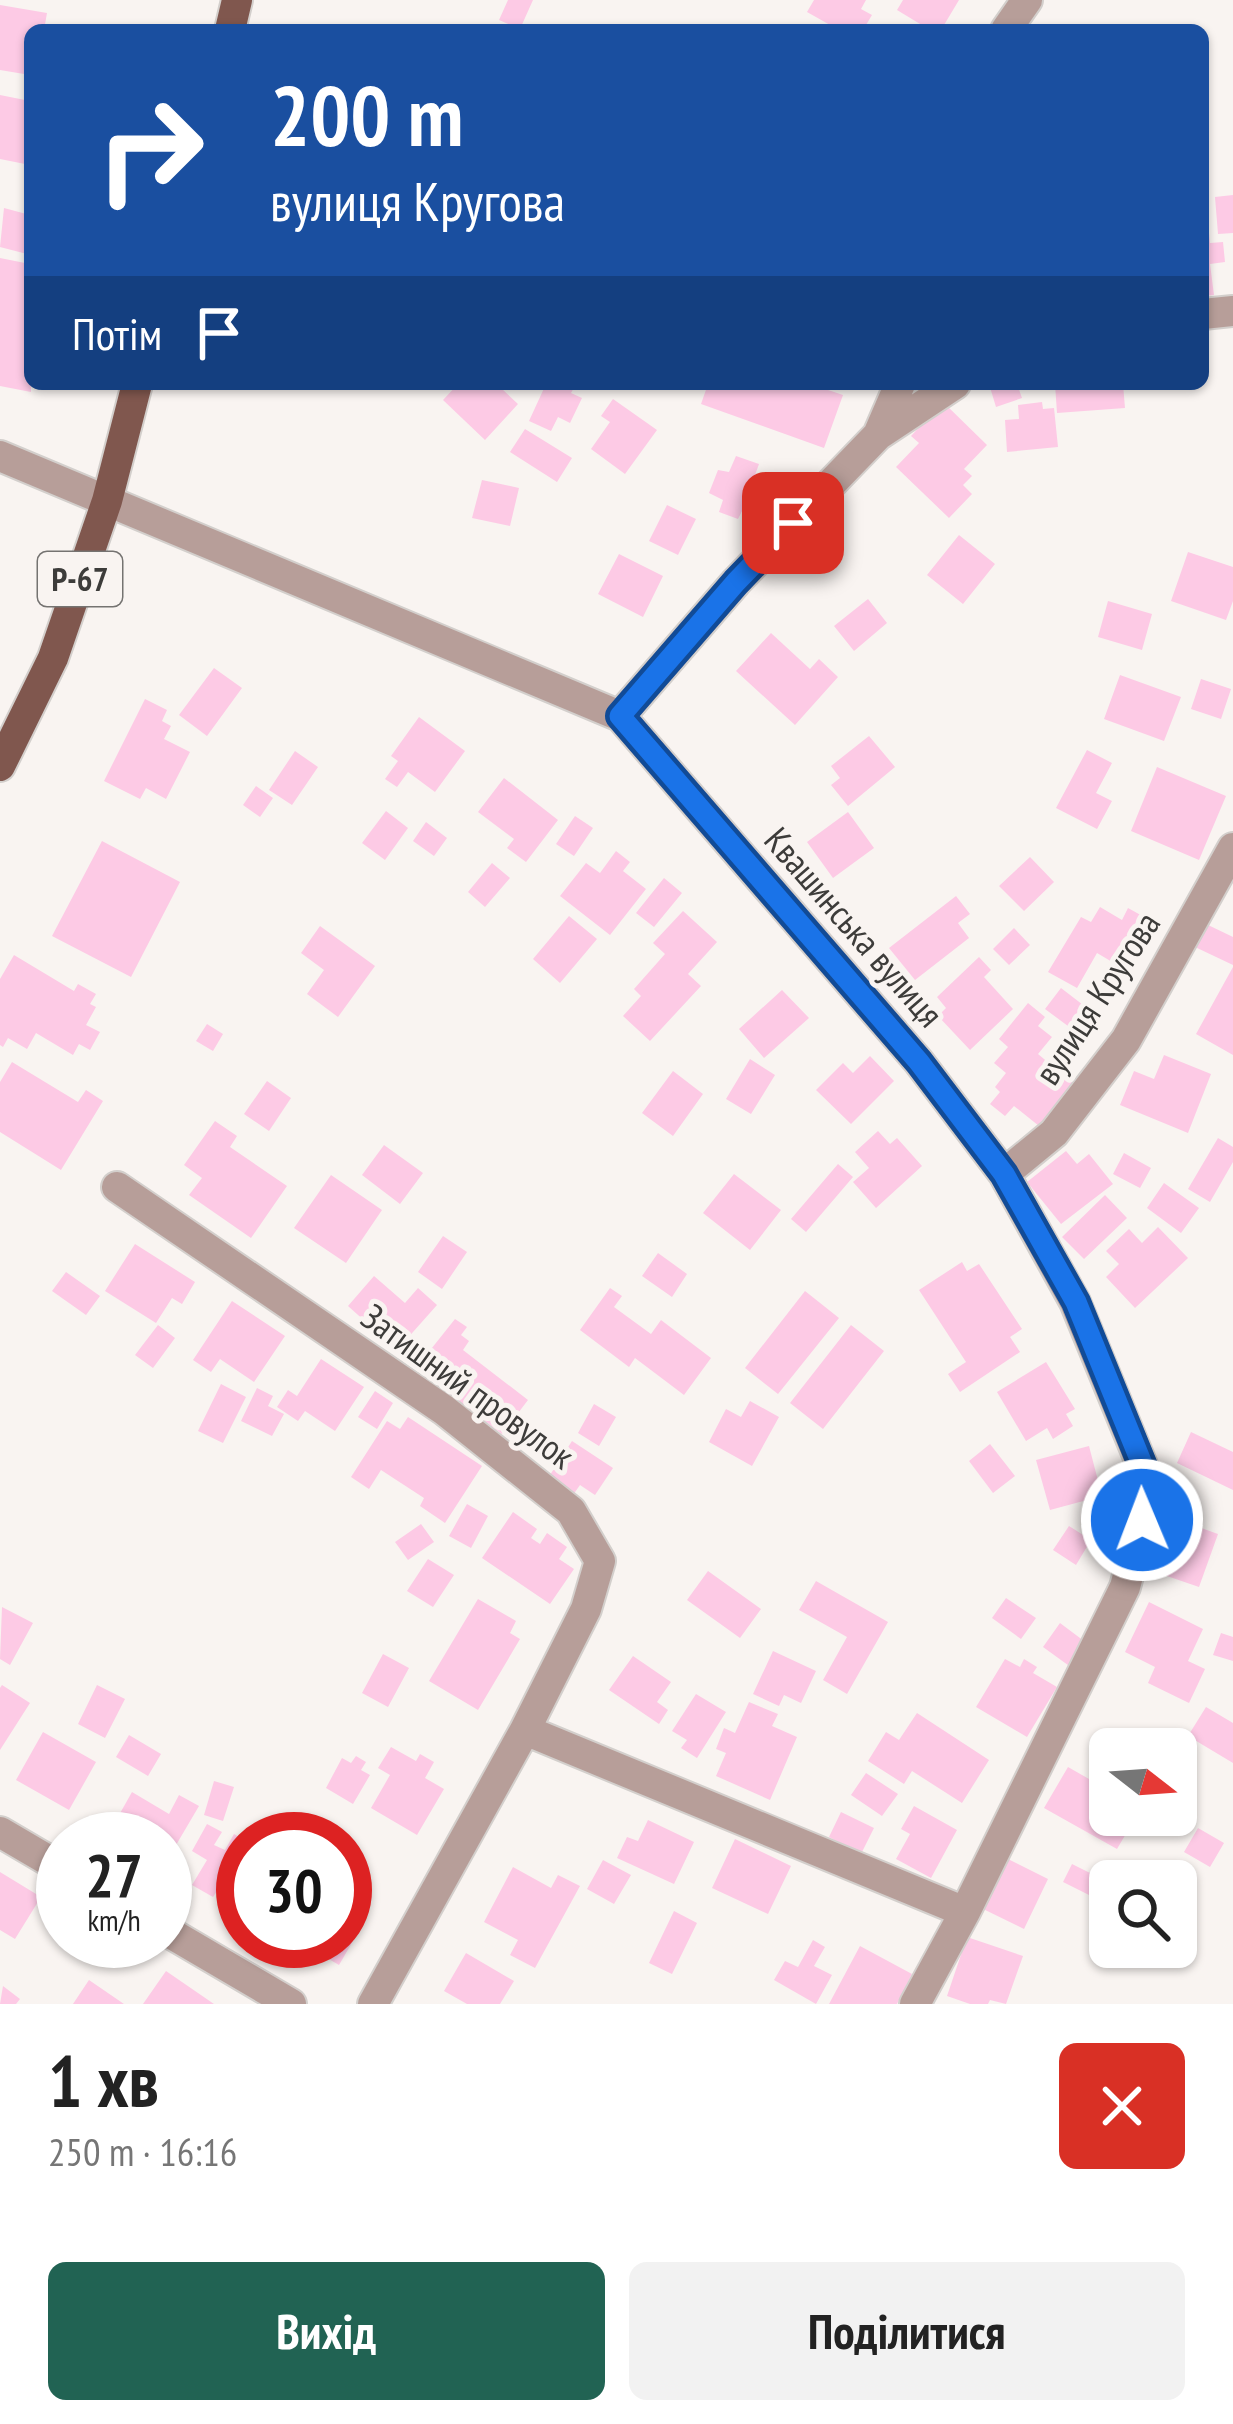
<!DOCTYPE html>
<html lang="uk">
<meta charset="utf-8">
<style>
:root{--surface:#fff;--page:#f2f2f2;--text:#222;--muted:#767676;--accent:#216353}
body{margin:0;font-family:"PT Sans Narrow",sans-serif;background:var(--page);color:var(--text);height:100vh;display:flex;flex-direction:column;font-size:45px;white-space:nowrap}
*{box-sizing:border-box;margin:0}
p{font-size:39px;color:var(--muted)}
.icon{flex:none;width:66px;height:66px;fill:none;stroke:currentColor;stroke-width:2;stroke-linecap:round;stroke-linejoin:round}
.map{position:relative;height:2004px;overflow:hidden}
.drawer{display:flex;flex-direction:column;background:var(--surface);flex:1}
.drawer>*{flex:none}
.banner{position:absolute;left:24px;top:24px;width:1185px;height:366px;border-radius:18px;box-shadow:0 3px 9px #0004;background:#1a4fa0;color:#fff;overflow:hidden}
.needle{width:78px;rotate:107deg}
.tools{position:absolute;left:1089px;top:1728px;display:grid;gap:24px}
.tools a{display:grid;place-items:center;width:108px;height:108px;border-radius:18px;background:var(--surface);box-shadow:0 3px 9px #0004;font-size:60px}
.speed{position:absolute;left:36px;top:1812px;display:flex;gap:24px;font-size:60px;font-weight:700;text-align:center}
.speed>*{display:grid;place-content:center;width:156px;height:156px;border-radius:50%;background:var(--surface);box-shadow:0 3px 9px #0004;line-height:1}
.speed small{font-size:30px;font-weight:400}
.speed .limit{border:18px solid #d22;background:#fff;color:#111}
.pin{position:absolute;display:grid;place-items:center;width:102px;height:102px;color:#fff;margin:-51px;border-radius:24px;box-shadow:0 6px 18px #0006}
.me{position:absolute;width:132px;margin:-66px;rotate:359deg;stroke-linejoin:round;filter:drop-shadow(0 0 9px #0008)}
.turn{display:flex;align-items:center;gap:42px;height:252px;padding:0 48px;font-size:54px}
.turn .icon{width:156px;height:156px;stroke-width:2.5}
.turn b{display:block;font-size:84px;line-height:102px}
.then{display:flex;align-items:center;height:114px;padding:0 48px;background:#0003;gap:24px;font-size:45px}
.round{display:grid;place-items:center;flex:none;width:126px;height:126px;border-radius:18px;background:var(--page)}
.headline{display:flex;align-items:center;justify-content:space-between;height:204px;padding:0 48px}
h1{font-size:72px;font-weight:600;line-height:90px}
.primary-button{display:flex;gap:24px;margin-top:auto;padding:24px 48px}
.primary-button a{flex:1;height:138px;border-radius:18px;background:var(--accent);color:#fff;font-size:48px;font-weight:600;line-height:138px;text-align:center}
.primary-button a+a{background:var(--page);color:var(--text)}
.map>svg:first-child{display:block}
.building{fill:#fdcae5}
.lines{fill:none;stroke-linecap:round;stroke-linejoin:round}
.street-casing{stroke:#d3cfcc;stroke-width:34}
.primary-casing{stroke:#d3cfcc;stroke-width:34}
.street{stroke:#b79e99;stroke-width:30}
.primary{stroke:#80574e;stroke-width:30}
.route-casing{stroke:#114b97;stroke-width:30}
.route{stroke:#1a73e8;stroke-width:21}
.labels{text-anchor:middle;stroke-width:10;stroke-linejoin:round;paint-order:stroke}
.shield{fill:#f9f4f1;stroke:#757371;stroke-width:3}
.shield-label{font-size:33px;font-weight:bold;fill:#3d3c3a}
.street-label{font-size:36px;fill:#3d3c3a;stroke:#f9f4f1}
</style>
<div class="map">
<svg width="1233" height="2004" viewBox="0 0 1233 2004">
<rect width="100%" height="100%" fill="#f9f4f1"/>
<path class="building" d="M508,0H533L520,29L499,20Z
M814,0H866L861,9L872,15L863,30H839L807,12Z
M903,0H959L941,30H930L897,10Z
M0,5L47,13L44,30H30V75L0,70Z
M0,95L30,101V165L0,159Z
M1233,195V233L1218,234L1215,197Z
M4,208L30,215L27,254L0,247Z
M1209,233L1210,243L1223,242L1225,262L1210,264L1214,295L1203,296V234Z
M0,258L30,264L31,392L0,386Z
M458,384H507L502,389L518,404L485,440L443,400Z
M546,384H576L571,393L582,398L570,423L558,417L551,431L529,421Z
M708,384H810L843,395L824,448L701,404Z
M989,384H1017L1022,398L996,407Z
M1055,384H1123L1125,408L1057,413Z
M613,399L657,430L625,474L591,449L610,422L601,416Z
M943,402L987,445L964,469L972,476L963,485L972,494L949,518L896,467L919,443L911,436Z
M1042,402L1043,409L1054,408L1058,447L1007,452L1005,420L1019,419L1018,405Z
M525,429L572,458L557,482L510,452Z
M736,456L759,464L755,475L774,481L759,513L744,507L738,519L719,512L723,500L709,493L718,470L729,472Z
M482,480L519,488L510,526L472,518Z
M667,505L696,519L678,555L649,541Z
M959,535L995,564L963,604L927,575Z
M1188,552L1233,567V601L1226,620L1171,601Z
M619,554L663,576L643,617L598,594Z
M868,599L887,623L854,651L834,626Z
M1108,601L1152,614L1142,650L1098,637Z
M771,633L810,669L819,659L838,677L795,725L736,671Z
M214,668L242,688L207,736L179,715Z
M1120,675L1181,697L1164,741L1104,719Z
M1201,679L1231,689L1221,719L1191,709Z
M145,699L167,710L162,721L171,726L164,739L190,752L166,799L146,788L140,799L104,781Z
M419,717L465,751L435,792L408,772L397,787L385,779L398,761L391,756Z
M869,736L895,767L848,806L831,785L840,778L831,766Z
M1087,750L1112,763L1096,793L1112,801L1097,829L1056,808Z
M295,751L318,767L292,805L269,790Z
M1157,767L1226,796L1199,860L1131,831Z
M504,778L558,820L526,862L507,848L514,839L478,812Z
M256,786L273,798L260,817L243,805Z
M386,811L408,828L385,860L362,843Z
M848,812L874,848L833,878L807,842Z
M575,816L593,828L574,856L556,844Z
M426,822L447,838L434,856L413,841Z
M102,841L180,882L131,977L52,936Z
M616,851L630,862L623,871L646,889L610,935L560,896L586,863L600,873Z
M1030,857L1054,882L1024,911L999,886Z
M492,863L510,878L485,907L468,892Z
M664,878L682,893L654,927L636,913Z
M956,896L970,914L958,923L969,938L915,980L889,948Z
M1100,907L1122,920L1128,908L1146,918L1119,966L1097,953L1077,988L1048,972L1081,917L1091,922Z
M683,911L717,942L688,974L701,986L650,1041L623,1016L641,996L634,989L665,954L653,943Z
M569,916L597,939L560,983L533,959Z
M1206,924L1233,937V965L1195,947Z
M320,926L375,966L338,1017L307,994L324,970L301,953Z
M1014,928L1030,945L1009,965L993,949Z
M14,955L74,991L78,984L96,994L90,1004L96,1007L86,1025L100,1032L90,1050L79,1044L73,1055L36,1033L27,1049L8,1038L3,1047L0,1045V979Z
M979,957L991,970L984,977L1013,1009L970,1050L938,1016L946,1008L937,997Z
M1233,967V1055L1196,1034Z
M1061,988L1087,1008L1072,1029L1045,1009Z
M782,990L809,1018L764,1058L739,1029Z
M1028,1003L1045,1017L1038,1026L1052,1037L1038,1054L1074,1084L1039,1126L1014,1106L1005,1116L990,1104L1000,1092L995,1087L1006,1073L994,1063L1008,1047L999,1039Z
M207,1024L223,1034L213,1051L196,1041Z
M1164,1055L1211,1074L1188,1133L1120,1105L1134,1071L1154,1079Z
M870,1056L894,1081L851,1124L816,1090L843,1063L853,1073Z
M750,1059L775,1075L751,1114L726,1099Z
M12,1062L78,1102L86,1090L103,1101L61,1170L0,1132V1082Z
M673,1071L703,1094L673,1136L642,1113Z
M267,1081L291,1098L269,1131L244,1114Z
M215,1121L237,1136L230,1147L287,1186L251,1238L189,1195L202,1178L184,1165Z
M878,1131L890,1144L897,1138L922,1166L876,1208L853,1182L869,1168L855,1152Z
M1218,1138L1233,1147V1162L1210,1202L1188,1189Z
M384,1145L423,1173L400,1204L362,1175Z
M1066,1151L1077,1164L1089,1154L1113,1184L1061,1224L1027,1182Z
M1124,1153L1151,1168L1140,1188L1113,1174Z
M838,1164L853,1177L806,1232L791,1219Z
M734,1174L781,1210L750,1250L703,1213Z
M331,1175L382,1210L346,1263L294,1228Z
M1164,1183L1199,1208L1181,1233L1147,1208Z
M1105,1195L1127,1218L1084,1259L1062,1237Z
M1158,1227L1188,1258L1135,1308L1106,1277L1119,1264L1106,1251L1129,1229L1142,1243Z
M443,1236L467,1252L442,1289L418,1272Z
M135,1244L195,1282L182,1304L172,1298L156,1323L105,1291Z
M658,1253L687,1274L672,1297L642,1276Z
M962,1262L967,1271L979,1264L1022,1329L1010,1337L1020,1352L960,1392L948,1374L966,1362L919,1290Z
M66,1272L100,1296L86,1315L52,1291Z
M374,1276L405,1303L418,1288L437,1305L397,1350L348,1306Z
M610,1288L622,1296L614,1307L651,1334L661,1320L711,1358L684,1395L635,1358L629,1367L580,1330Z
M805,1291L839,1318L778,1394L745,1368Z
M232,1301L285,1336L254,1382L220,1359L211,1372L193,1360Z
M455,1319L467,1327L461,1335L469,1341L463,1350L528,1400L502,1434L416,1368Z
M158,1325L175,1338L153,1368L135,1355Z
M851,1325L884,1351L823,1429L790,1403Z
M321,1359L364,1387L335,1431L305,1411L298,1421L277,1407L288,1390L297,1396Z
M1046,1362L1075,1409L1066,1414L1073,1426L1053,1439L1047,1428L1026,1441L997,1392Z
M221,1384L246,1397L223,1443L198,1431Z
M257,1388L273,1396L268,1406L284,1414L272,1436L241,1421Z
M375,1391L393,1403L377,1429L358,1417Z
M750,1401L779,1417L752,1466L709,1442L726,1409L741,1417Z
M594,1404L616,1417L599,1446L578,1433Z
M408,1417L482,1466L445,1523L420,1506L424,1498L381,1470L369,1489L351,1477L387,1421L400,1429Z
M1191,1432L1233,1452V1490L1177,1463Z
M572,1441L613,1468L595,1495L580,1485L573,1495L548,1478Z
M990,1444L1015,1476L993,1493L969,1461Z
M1089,1446L1102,1496L1050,1510L1036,1460Z
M467,1504L488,1516L471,1548L449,1536Z
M513,1512L537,1529L531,1538L540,1544L547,1533L567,1547L559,1559L574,1569L550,1604L482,1558Z
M1165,1515L1218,1534L1199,1587L1164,1575L1169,1558L1152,1552Z
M421,1524L434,1542L408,1560L395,1542Z
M1069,1526L1091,1540L1076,1565L1053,1550Z
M428,1559L454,1575L433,1607L407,1591Z
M708,1571L761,1609L740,1638L687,1600Z
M816,1581L888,1622L847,1694L823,1680L847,1637L799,1610Z
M1006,1598L1036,1618L1021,1639L992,1618Z
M478,1599L516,1621L510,1633L520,1639L478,1710L429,1681Z
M1149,1602L1203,1629L1188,1661L1205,1669L1189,1703L1148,1683L1155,1667L1125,1652Z
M2,1607L33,1623L10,1665L0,1659Z
M1060,1623L1088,1644L1072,1668L1043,1647Z
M1221,1633L1233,1637V1661L1213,1655Z
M773,1651L816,1671L801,1703L784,1695L779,1706L753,1694Z
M383,1654L409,1668L388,1707L362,1693Z
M633,1656L671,1682L657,1702L668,1710L659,1724L609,1690Z
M1005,1659L1020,1667L1024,1659L1037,1667L1033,1673L1057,1687L1027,1737L976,1707Z
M2,1685L30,1703L0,1750V1688Z
M97,1685L125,1699L105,1738L78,1724Z
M696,1694L726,1712L697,1758L681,1748L687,1740L672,1731Z
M749,1702L778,1714L772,1726L797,1737L770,1800L716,1776L726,1753L716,1749L724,1728L735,1733Z
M1206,1707L1233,1723V1763L1188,1736Z
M917,1713L989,1760L962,1803L912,1771L904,1784L868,1761L886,1732L899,1740Z
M43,1732L96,1762L69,1810L16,1780Z
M129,1735L161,1754L148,1776L116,1757Z
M1114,1737L1136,1749H1110V1776L1097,1770Z
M391,1747L416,1761L420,1754L434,1762L425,1778L444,1789L417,1835L371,1808L390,1775L378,1768Z
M356,1756L366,1762L361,1770L370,1775L353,1804L326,1788L342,1758L351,1763Z
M1068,1767L1110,1791V1815H1137L1117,1849L1044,1808Z
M866,1773L898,1794L882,1816L851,1795Z
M214,1781L234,1787L223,1821L204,1815Z
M132,1792L169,1814L179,1795L199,1806L169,1857L165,1855V1839H138L114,1824Z
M914,1806L957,1830L931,1878L896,1859L910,1834L901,1829Z
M841,1812L874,1828L861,1854L829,1837Z
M648,1820L694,1842L674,1884L617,1858L627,1837L638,1841Z
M207,1824L222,1832L214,1845L225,1850L234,1834L243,1839V1902L219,1888L213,1897L192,1885L207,1860L192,1851Z
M1198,1828L1224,1843L1210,1867L1184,1852Z
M735,1839L791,1866L768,1914L712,1888Z
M1004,1857L1048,1879L1024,1929L979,1907Z
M603,1860L631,1875L614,1904L587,1889Z
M1072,1864L1098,1877L1089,1895L1063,1882Z
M513,1867L551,1888L558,1875L580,1886L535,1968L510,1955L518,1940L484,1922Z
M0,1872L41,1897L15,1939L0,1930Z
M345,1882L358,1890L345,1913Z
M674,1911L697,1923L672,1974L649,1963Z
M345,1936L353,1941L339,1965L298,1941H345Z
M967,1937L1023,1956L1006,2004L990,2000L988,2004H970L947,1996Z
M813,1940L825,1947L814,1966L832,1975L816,2004L774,1980L785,1961L798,1967Z
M860,1946L912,1974L897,2004H829Z
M466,1953L514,1981L500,2004H467L444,1991Z
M166,1971L214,2004H143Z
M89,1980L124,2004H73Z
M3,1986L20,1999L16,2004H0Z"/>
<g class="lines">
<defs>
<path id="street" d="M1006,30L1027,0
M1203,314L1233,311
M878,435L900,384
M0,456L620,716L919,1062L1004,1174L1075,1302L1151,1487L1125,1587L965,1912L915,2004
M620,716L736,582L878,435L955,384
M1004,1174L1054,1133L1126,1040L1233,848
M117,1187L444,1410L571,1511L600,1561L586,1609L525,1730L373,2004
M525,1730L965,1912
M0,1832L63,1869
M165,1930L291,2004"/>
<path id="primary" d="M230,30L237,0
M0,766L53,658L107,501L137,384"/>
</defs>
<use href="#street" class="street-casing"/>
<use href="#primary" class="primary-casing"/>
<use href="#street" class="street"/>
<use href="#primary" class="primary"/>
</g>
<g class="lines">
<defs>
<path id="route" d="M793,523L736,582L620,716L919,1062L1004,1174L1076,1302L1151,1486L1142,1520"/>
</defs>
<use href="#route" class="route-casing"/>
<use href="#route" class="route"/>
</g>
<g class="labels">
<rect class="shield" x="38" y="552" width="84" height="54" rx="9"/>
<g class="shield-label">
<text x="80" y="591">Р-67</text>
</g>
<g class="street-label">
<text transform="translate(854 927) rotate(49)" y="13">Квашинська вулиця</text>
<text transform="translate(1097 998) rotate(-57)" y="13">вулиця Кругова</text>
<text transform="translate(468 1386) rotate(36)" y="13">Затишний провулок</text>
</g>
</g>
</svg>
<div class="tools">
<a><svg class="needle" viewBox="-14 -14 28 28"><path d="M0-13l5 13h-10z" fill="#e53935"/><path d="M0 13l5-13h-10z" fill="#767676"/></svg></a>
<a><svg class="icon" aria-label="search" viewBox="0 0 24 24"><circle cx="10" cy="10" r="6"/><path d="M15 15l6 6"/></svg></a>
</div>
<div class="speed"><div>27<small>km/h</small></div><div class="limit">30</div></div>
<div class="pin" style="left:793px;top:523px;background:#d93025"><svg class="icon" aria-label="arrive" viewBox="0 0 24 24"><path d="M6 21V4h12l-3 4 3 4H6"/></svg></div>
<svg class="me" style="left:1142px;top:1520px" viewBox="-20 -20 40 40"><circle r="17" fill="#1a73e8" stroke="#fff" stroke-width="3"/><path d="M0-11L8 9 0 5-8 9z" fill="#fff"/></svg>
<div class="banner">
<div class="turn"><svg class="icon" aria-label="right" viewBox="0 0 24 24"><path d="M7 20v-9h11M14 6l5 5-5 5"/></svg><div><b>200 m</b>вулиця Кругова</div></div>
<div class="then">Потім<svg class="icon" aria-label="arrive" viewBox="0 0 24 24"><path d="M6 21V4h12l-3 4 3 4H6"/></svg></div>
</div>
</div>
<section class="drawer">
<div class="headline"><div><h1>1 хв</h1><p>250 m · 16:16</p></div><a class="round" style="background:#d93025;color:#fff"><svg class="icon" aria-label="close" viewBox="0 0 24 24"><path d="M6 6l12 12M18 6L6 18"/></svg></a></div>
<div class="primary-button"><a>Вихід</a><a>Поділитися</a></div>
</section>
